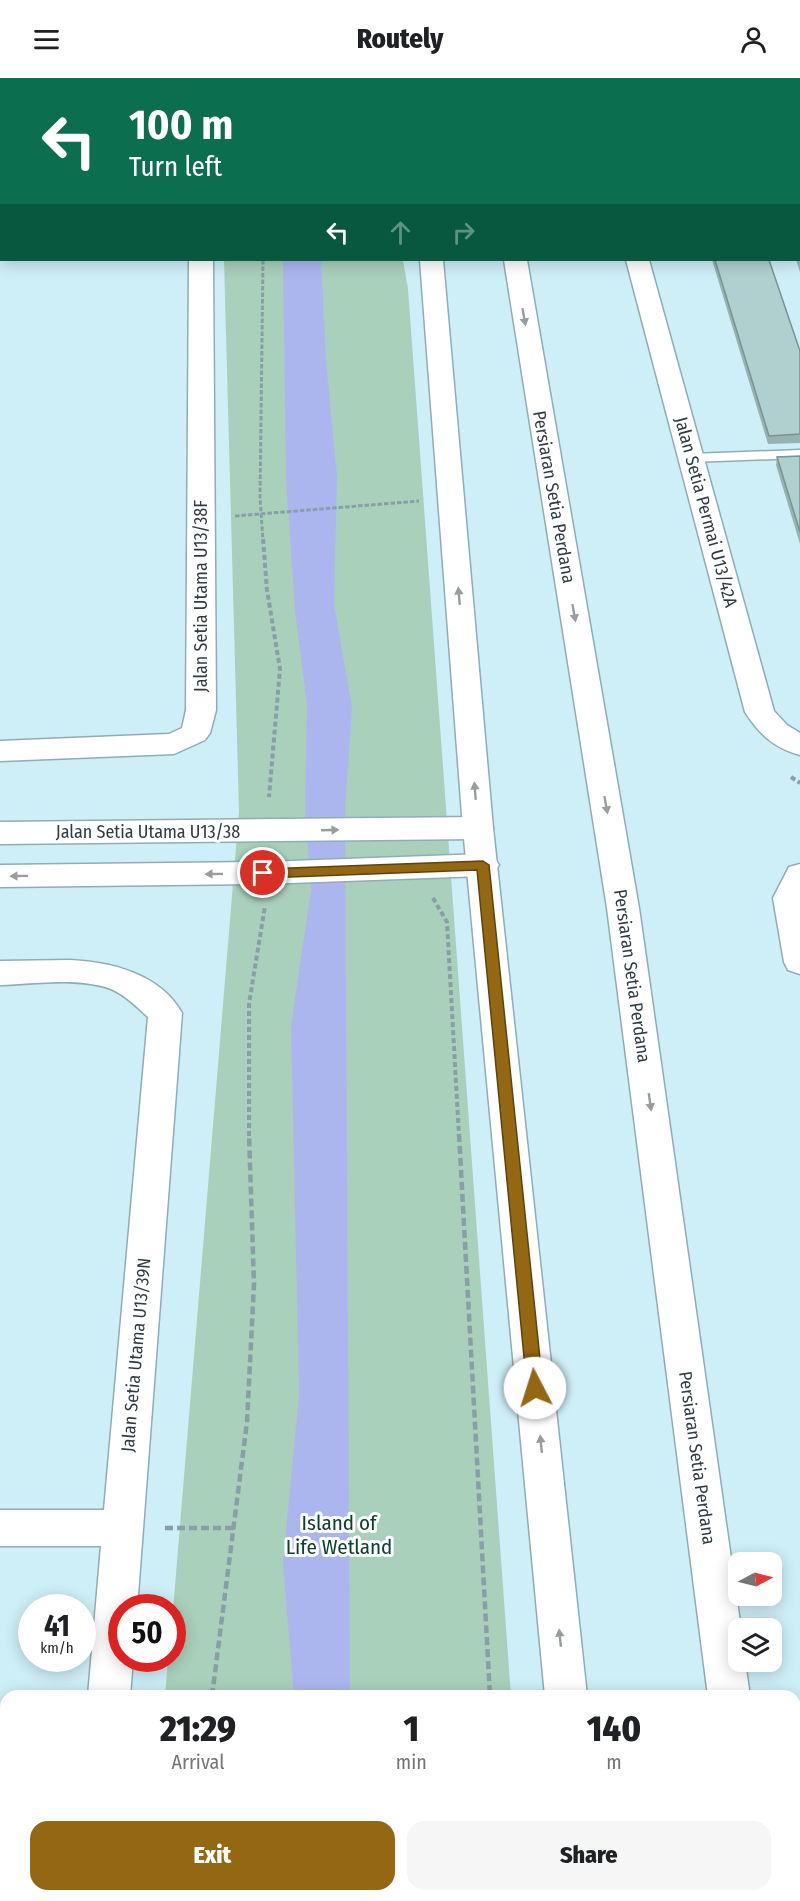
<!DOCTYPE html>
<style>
:root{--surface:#fff;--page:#f6f6f6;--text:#202124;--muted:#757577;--accent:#946713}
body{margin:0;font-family:"Fira Sans Condensed",sans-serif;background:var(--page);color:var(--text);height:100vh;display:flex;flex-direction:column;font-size:22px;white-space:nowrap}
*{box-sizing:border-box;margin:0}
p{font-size:20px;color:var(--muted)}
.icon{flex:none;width:33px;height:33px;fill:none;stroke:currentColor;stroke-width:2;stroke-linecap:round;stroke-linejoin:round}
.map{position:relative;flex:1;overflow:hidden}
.panel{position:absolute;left:0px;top:1612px;width:801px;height:212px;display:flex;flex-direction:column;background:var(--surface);border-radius:18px 18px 0 0;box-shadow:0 3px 15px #0003}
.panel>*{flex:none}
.top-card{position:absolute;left:0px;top:0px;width:801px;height:183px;box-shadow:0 3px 15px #0003;background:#0b6e4f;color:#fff;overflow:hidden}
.needle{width:39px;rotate:83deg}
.controls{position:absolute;left:728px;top:1474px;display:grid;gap:12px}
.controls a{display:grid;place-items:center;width:54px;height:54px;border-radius:12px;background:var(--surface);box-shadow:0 3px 15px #0003;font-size:30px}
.speed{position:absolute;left:18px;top:1516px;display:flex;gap:12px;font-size:30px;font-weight:700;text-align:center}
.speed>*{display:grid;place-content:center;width:78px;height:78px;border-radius:50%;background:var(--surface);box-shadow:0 3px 15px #0003;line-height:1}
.speed small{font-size:15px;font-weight:400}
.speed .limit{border:9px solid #d22;background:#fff;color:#111}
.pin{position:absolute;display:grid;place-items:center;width:51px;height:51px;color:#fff;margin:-26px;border:3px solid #fff;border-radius:50%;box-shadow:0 2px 6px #0007}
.me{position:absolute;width:66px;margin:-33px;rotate:355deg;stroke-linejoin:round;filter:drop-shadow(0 0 4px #0008)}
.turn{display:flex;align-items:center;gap:21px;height:126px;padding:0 30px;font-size:27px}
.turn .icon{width:78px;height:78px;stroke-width:2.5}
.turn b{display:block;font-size:42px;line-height:51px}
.lanes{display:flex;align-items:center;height:57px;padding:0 30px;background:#0003;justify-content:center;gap:30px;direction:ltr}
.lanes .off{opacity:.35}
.eta{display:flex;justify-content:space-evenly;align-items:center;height:102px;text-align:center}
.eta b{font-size:36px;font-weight:800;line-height:42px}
.cta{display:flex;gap:12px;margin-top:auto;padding:12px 30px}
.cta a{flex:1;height:69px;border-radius:18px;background:var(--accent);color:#fff;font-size:24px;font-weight:800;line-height:69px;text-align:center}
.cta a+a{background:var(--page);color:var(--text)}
header{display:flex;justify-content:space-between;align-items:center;height:78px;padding:0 30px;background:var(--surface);font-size:27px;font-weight:800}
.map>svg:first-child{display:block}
.green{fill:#a9d0bb}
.water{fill:#abb6ef}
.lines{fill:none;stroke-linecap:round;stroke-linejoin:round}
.lane-casing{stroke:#8fadb6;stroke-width:3}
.street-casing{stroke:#8fadb6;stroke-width:3}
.secondary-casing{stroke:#8fadb6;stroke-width:3}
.path-far2{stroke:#889fa7;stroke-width:3;stroke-dasharray:4.5 2;stroke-linecap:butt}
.path-far1{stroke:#889fa7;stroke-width:4;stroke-dasharray:5 3;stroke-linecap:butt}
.path{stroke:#889fa7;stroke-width:4.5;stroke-dasharray:8 4;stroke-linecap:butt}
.lane{fill:#fff;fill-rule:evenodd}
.street{fill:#fff;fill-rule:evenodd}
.secondary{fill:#fff;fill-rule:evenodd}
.wall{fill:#96b3b1}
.building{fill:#afd0ce;stroke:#7a9290;stroke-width:1.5}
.oneway{fill:#989ea0}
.route{fill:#946713;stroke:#60430c;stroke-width:1.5}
.labels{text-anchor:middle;stroke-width:6;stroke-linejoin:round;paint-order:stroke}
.street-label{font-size:18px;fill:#303c40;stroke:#fff}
.near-park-label{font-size:21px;fill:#0c422d;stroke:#fff}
</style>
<header><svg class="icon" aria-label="menu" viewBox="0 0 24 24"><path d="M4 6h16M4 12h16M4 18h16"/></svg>Routely<svg class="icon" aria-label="person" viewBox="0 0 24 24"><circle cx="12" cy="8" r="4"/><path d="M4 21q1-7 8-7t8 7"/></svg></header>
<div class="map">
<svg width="800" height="1823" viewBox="0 0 800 1823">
<rect width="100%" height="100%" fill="#ceeef8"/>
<path class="green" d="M224,182H403L408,211L511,1618H165L168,1581H172L173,1532L239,733Z
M149,1818H519V1823H148Z"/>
<path class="water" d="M283,182H321L326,283L337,399L334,526L352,630L345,732L350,1618H294L283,1486L299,1316L291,948L311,812L305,731L307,626L295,532L286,401Z
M301,1818H379L380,1823H301Z"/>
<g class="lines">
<defs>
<path id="lane" d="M800,372V380L691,384L684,380L691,376Z"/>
<path id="street" d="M156,0H181L182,2H158Z
M589,0H612L588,2Z
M189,182H213L216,632L210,655L205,662L174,676L0,683V663L169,656L182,650L186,632Z
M626,182H649L774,633L787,647L800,655V677C774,670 759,656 745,634Z
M478,739L489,743L493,750L489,757L478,761L0,766V744Z
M483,776L494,779L499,787L494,795L483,798L263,806L0,809V787L263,784Z
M800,786V896L788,892L784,884L773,820L789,789Z
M70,882C112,884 160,896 182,935L137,1530H122V1581H133L130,1618H88L101,1468H0V1432H104L148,939C137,929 125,917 111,911C78,899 35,906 0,907V883Z
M71,1818H115V1823H71Z"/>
<path id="secondary" d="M386,0H408V2H387Z
M454,0H476V2H455Z
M420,182H443L493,750L587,1618H545L463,750Z
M504,182H527L639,830L741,1551H738V1584H745L750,1618H708L607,830Z
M564,1818H608V1823H564Z
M734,1818H778L779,1823H735Z"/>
</defs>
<use href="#lane" class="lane-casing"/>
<use href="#street" class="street-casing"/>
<use href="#secondary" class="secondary-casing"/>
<path class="path-far2" d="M263,182L260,419L263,463
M235,438L419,423"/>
<path class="path-far1" d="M263,461L267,512L280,591L269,719
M791,699L800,705
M433,820L447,844L459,1058
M249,1058V926L265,828"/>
<path class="path" d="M459,1056L490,1618
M165,1450H234
M212,1618L247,1344L254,1206L249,1056
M217,1818V1823
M501,1818L502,1823"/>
<use href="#lane" class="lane"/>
<use href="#street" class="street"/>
<use href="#secondary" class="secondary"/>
</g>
<path class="wall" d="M800,168V194L796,182H800Z
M712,182H769L800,273V365L768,366Z
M800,378V466L776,387L777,379Z"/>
<path class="building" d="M715,182H769L800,273V356L769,358Z
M800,378V454L777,379Z"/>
<defs><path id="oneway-solid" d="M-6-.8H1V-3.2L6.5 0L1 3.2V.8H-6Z" transform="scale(1.5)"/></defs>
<g class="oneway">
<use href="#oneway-solid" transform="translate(524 239) rotate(80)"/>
<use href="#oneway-solid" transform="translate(459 518) rotate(-95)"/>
<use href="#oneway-solid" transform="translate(574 535) rotate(80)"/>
<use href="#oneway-solid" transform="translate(475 713) rotate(-95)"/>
<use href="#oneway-solid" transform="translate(606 727) rotate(80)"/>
<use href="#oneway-solid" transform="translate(330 752) rotate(-2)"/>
<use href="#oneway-solid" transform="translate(214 796) rotate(179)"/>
<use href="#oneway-solid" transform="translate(19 798) rotate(179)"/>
<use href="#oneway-solid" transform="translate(650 1024) rotate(82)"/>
<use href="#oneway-solid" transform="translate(541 1366) rotate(-96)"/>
<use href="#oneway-solid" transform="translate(560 1560) rotate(-96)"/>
</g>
<path class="route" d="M483,783L489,787L543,1310L541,1314L535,1316L529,1314L527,1310L477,792L263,800L256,795L263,791Z"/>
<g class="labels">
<g class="street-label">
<text transform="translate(554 419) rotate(80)" y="6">Persiaran Setia Perdana</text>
<text transform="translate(706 434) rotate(75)" y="6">Jalan Setia Permai U13/42A</text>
<text transform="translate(201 518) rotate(-90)" y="6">Jalan Setia Utama U13/38F</text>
<text x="148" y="760">Jalan Setia Utama U13/38</text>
<text transform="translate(632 898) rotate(82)" y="6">Persiaran Setia Perdana</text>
<text transform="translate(136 1277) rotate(-85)" y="6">Jalan Setia Utama U13/39N</text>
<text transform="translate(697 1380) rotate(82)" y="6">Persiaran Setia Perdana</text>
</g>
<g class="near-park-label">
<text x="339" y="1452">Island of<tspan x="339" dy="24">Life Wetland</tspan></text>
</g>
</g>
</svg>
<div class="controls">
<a><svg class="needle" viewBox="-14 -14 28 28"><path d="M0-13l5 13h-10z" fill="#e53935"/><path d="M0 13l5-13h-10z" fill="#757577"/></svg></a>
<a><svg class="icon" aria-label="layers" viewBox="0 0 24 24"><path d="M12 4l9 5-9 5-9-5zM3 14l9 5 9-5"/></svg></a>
</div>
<div class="speed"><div>41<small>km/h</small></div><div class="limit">50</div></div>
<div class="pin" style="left:263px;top:795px;background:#d93025"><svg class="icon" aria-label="arrive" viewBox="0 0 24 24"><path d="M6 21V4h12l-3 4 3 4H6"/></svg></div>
<svg class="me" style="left:535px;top:1310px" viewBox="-20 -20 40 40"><circle r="19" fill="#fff"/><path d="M0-13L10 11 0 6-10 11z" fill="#946713"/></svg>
<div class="top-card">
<div class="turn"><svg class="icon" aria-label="left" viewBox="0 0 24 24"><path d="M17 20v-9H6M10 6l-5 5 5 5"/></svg><div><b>100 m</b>Turn left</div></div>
<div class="lanes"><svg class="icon" aria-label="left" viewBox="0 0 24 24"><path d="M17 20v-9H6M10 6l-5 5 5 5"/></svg><svg class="icon off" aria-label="ahead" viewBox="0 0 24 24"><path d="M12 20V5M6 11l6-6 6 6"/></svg><svg class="icon off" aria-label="right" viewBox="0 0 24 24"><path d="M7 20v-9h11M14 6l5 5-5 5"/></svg></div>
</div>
<section class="panel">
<div class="eta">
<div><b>21:29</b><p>Arrival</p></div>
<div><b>1</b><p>min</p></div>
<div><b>140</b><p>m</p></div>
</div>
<div class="cta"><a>Exit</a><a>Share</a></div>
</section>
</div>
